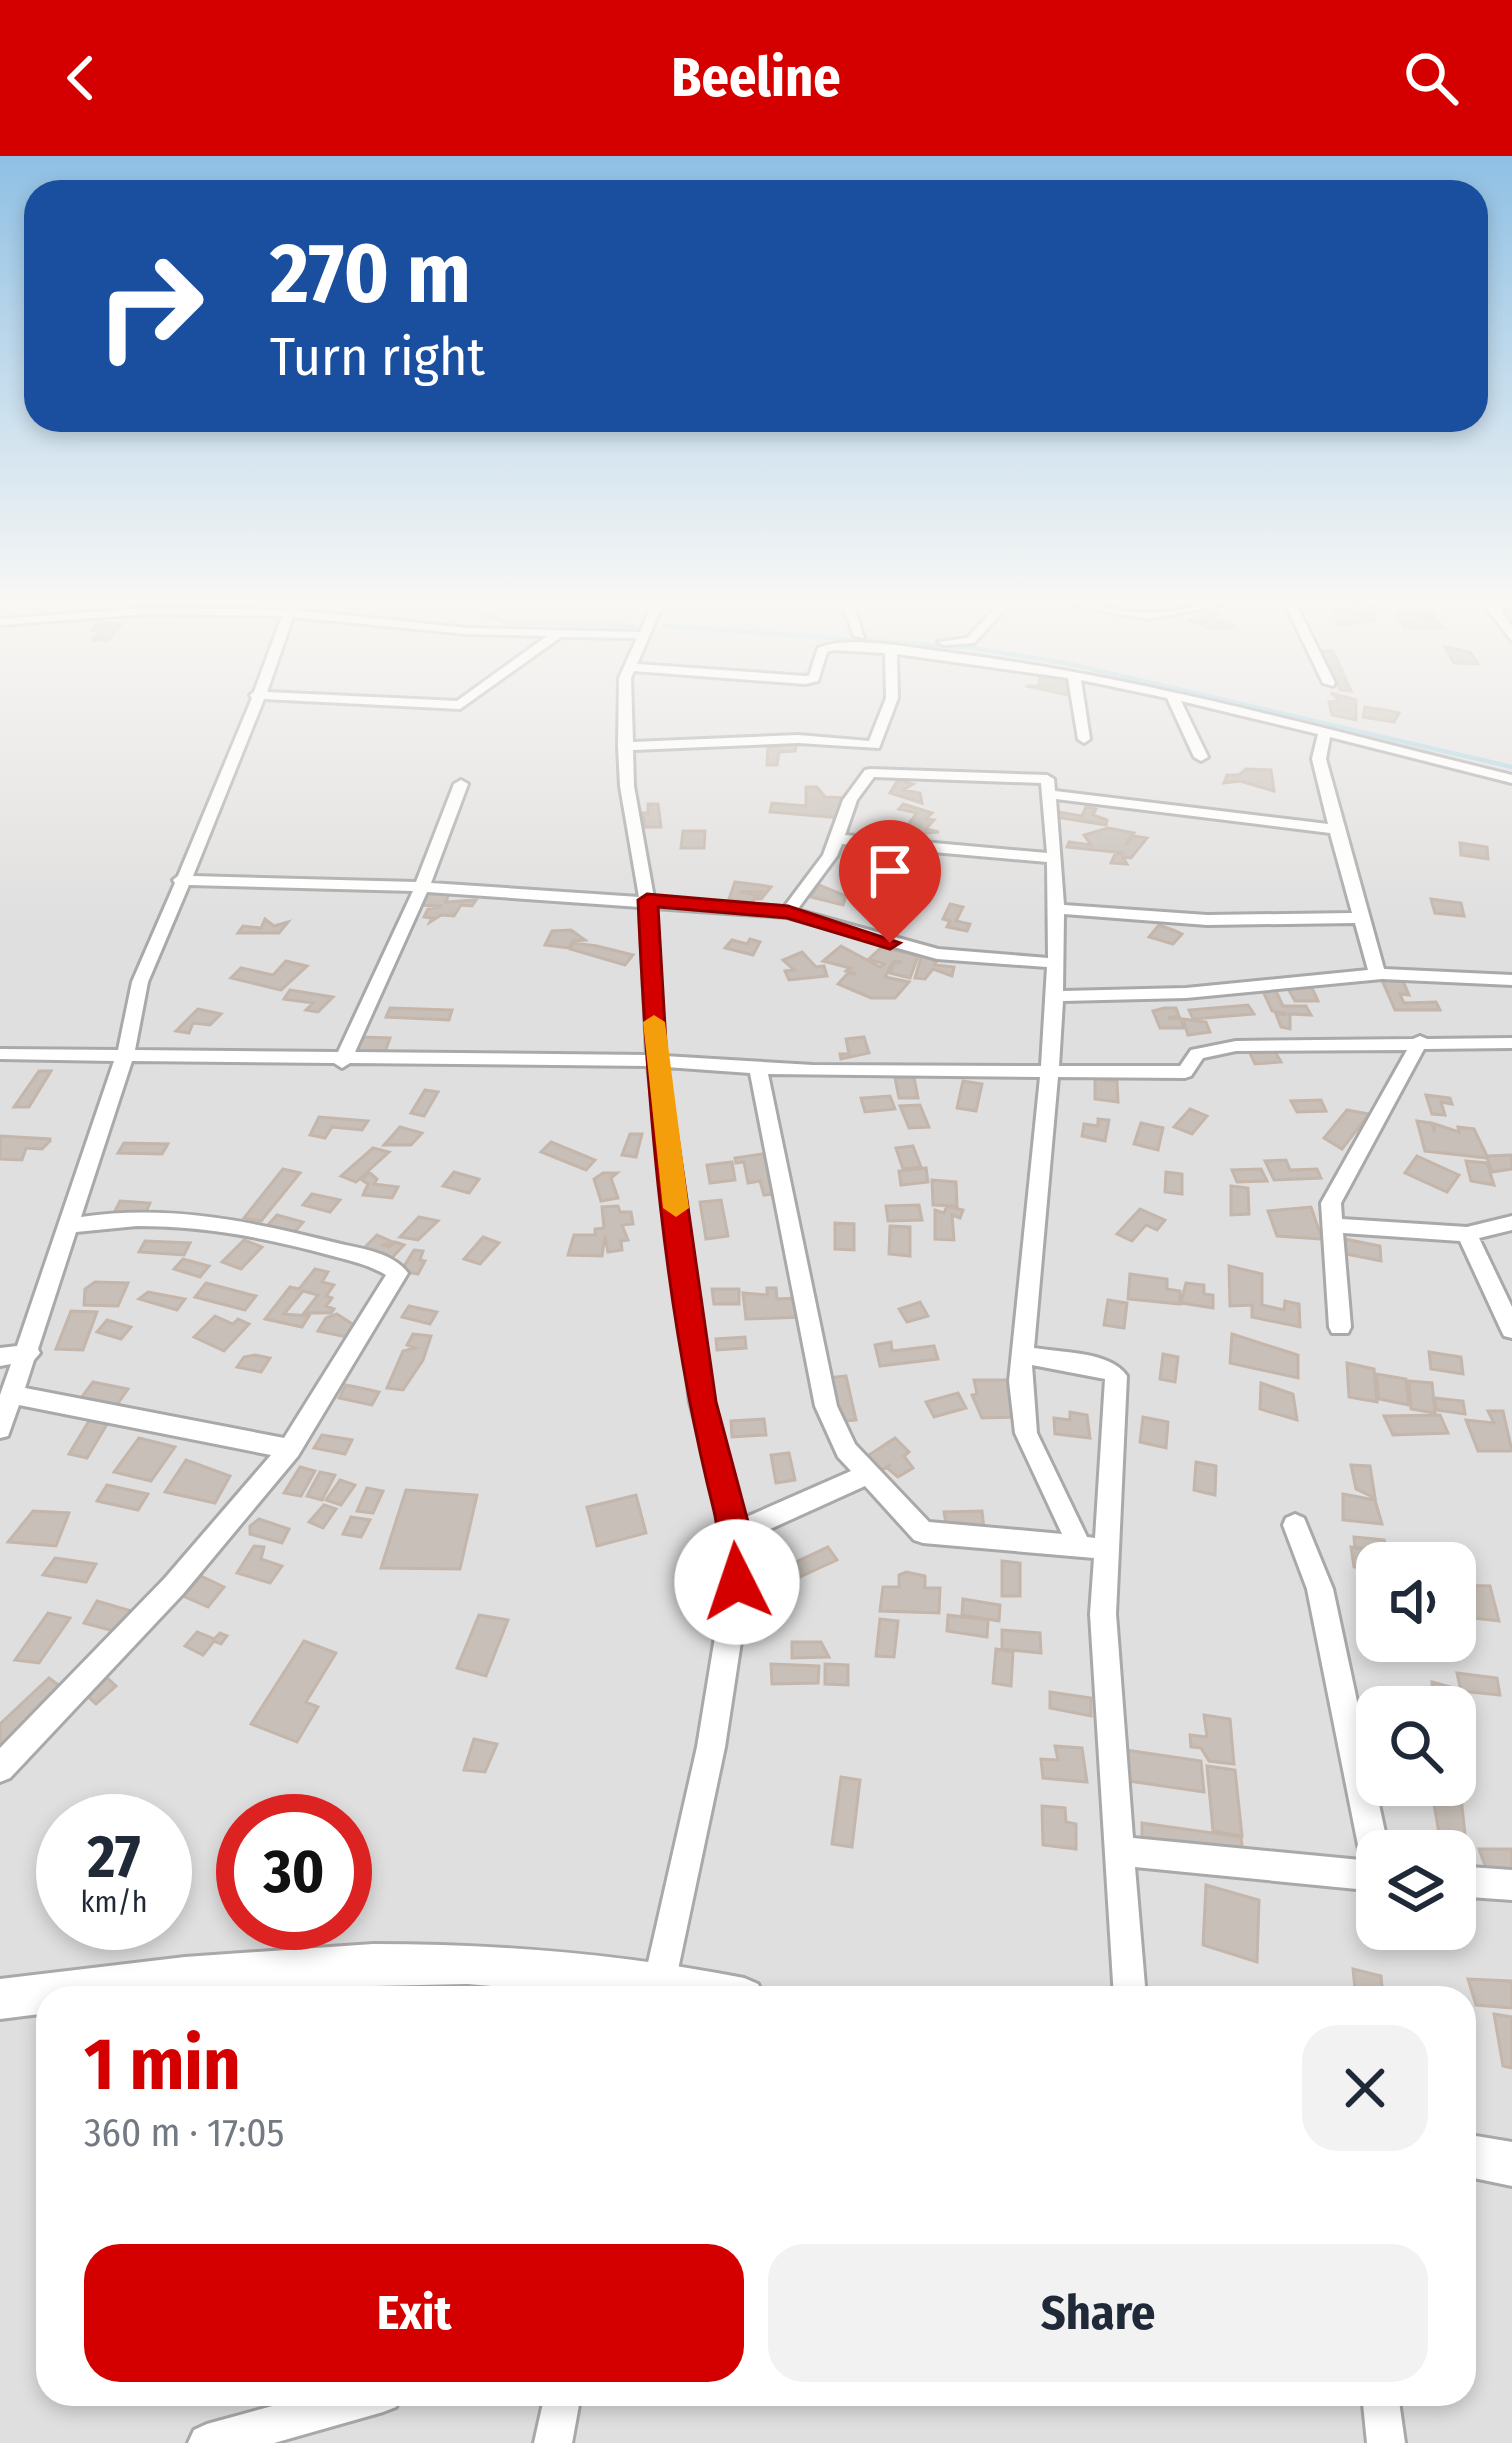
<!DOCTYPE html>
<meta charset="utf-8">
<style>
:root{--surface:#fff;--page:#f2f2f3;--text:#1f2937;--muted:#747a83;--accent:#d40000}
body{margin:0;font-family:"Fira Sans Condensed",sans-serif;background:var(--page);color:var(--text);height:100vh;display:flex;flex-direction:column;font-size:45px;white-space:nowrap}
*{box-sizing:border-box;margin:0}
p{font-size:39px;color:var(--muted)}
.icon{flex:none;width:66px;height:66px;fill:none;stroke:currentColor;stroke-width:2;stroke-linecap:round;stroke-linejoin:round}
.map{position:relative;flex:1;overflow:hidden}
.details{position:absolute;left:36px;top:1830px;width:1440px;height:420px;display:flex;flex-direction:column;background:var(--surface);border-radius:36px;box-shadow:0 6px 18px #0003}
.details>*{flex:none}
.top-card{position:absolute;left:24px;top:24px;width:1464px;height:252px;border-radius:36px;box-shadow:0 6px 18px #0003;background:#1a4fa0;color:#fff;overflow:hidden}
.controls{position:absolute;left:1356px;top:1386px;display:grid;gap:24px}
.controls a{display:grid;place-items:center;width:120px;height:120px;border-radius:24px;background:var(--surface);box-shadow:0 6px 18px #0003;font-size:60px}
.speed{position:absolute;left:36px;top:1638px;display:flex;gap:24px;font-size:60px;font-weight:700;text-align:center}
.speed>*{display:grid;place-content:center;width:156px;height:156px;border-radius:50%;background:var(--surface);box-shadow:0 6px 18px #0003;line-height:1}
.speed small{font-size:30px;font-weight:400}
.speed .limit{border:18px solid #d22;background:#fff;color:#111}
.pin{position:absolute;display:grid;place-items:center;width:102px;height:102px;color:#fff;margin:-123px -51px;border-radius:50% 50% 50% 0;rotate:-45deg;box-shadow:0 0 12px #0007}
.pin .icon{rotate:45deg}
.me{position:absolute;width:132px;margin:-66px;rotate:356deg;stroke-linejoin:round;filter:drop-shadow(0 0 9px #0008)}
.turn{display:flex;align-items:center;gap:42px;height:252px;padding:0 48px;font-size:54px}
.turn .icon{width:156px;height:156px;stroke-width:2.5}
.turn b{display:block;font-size:84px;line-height:102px}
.round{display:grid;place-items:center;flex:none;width:126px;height:126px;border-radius:36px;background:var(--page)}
.headline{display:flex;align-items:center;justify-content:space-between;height:204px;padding:0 48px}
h1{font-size:72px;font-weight:700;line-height:90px;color:var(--accent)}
.primary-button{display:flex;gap:24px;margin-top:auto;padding:24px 48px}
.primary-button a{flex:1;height:138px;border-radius:36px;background:var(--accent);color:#fff;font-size:48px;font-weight:700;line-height:138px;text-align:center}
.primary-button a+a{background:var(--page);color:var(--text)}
header{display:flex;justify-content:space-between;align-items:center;height:156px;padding:0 48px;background:var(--accent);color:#fff;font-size:54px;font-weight:700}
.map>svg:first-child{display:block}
.residential{fill:#e0dfdf;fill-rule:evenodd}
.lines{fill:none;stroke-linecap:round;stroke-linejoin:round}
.stream{stroke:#aad3df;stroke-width:4.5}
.building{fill:#c7bfb8;stroke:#c4b6ab;stroke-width:3}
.minor-casing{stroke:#a9a9a9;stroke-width:6}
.tertiary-casing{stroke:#a9a9a9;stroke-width:6}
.minor{fill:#fff;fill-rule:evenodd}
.tertiary{fill:#fff;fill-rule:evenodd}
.route{fill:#d40000;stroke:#8a0000;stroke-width:3}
.slow{fill:#f59e0b}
</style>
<header><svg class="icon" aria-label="back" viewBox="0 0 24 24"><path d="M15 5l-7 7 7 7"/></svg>Beeline<svg class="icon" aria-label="search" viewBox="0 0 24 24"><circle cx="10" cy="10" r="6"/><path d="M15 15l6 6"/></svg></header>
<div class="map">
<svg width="1512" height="2287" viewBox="0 0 1512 2287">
<rect width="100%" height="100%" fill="#f2efe9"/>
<path class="residential" d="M0,448H1512V2287H0ZM1377,1407H1455V1485H1377ZM1377,1551H1455V1629H1377ZM63,1665H165V1767H63ZM243,1665H345V1767H243ZM1377,1695H1455V1773H1377ZM48,1842H1464V2238H48Z"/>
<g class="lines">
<path class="stream" d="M456,448L506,466L634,470
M664,470L972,492L1065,507L1512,611"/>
</g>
<path class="building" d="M1349,448L1374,449V464L1339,469L1333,453L1351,454Z
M1209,454L1218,459L1207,462L1236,471L1210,472L1188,464L1206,467L1198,460Z
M1396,456L1433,458L1436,463L1416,462L1439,466L1442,472L1404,471Z
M98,467L113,466L122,468L108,484H91L103,480H95L109,468L91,475Z
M1445,491L1470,496L1478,508L1454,507Z
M1318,495H1333L1351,535L1340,534Z
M1040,521L1068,523L1067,539L1026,530H1039Z
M1331,537L1356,544V564L1332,559L1329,546L1339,544Z
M1365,551L1390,555L1399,557L1394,566L1363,561Z
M779,586H797L795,595L779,596L777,609H767L768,591H778Z
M1246,613L1271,614L1274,635L1240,625L1224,627L1227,619H1239Z
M898,624L913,628L903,634L920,637L922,647L890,637Z
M806,631H817L825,641L846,642L840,662L770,656L772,647L806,650Z
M648,648H658L661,671H644V661L637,662V657H648Z
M903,648L932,657L926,663L934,664L926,673L939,676L914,678L918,673L907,670L917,657L899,653Z
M1086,651L1096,653L1093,659L1107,664L1106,669L1056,661L1058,656L1082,660Z
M1108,672L1134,677L1125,689L1134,680L1147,682L1131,702L1123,701L1127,708L1111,707L1115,698L1124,697L1067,691L1069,686L1091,689L1084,679Z
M683,675H705L704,692H681Z
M1460,687L1487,691L1488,703L1461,699Z
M735,726L760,729L771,731L761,743H755L762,736H740L756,739L752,747L729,743Z
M819,729L846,740L843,749L811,741Z
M427,733L450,734L446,746L476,744L472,750L461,749L454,760L441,759L430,766L432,762L424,761L428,753L442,750L418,749Z
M896,740L916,748L911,761L888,758L885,767L874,765L882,755L871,753L875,746L887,748L884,756H889Z
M1431,743L1461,747L1464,760L1435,757Z
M950,748L963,751L956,765L970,768L967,775L947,771L950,765L943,763Z
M265,763L274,770L288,766L279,777H238L243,770L261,772Z
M1159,769L1173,774L1182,778L1173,788L1149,781Z
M571,774L585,784L573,785L569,792L545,789L552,775Z
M750,783L760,786L753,799L725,792L732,784L747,788Z
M574,787L597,790L633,799L625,809L570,793Z
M841,790L880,811L884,808L869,803L882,791L918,800L910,822L890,817L895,806H902L894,805L891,809L885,821L909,826L895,842H871L838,828L848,817L856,818L846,815L850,812L823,805Z
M802,796L816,811L824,810L827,820L789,824L785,815L794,814L783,804Z
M922,798L938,800L935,809L954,811L952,820L933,813L925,823L915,822Z
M286,805L307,810L281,834L231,822L241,812L273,819Z
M1382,824L1403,825L1409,839L1400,838L1404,847L1436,846L1440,854H1395Z
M1311,830L1318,845H1295L1287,831Z
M1262,833H1275L1283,850H1306L1311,859L1290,858V873L1281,871L1276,858H1287L1272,855Z
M290,834L333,841L318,856L306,854L313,847L284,843Z
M1248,849L1254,858L1193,863L1189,854Z
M390,852L451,854H452L449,864L386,861Z
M1164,852H1176L1179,860L1168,862H1180L1184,872H1160L1153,855Z
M198,853L221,858L210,869L193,867L189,877L176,875Z
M1183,863L1206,866L1210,876L1188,879Z
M361,881L390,882L384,899L352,897Z
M864,881L869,897L841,903L840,898H849L846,883Z
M1273,892L1281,906L1255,908L1248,893Z
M39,915H51L29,951H14Z
M914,921L918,942H899L895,922Z
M1095,923L1117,925L1118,946L1095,943Z
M963,925L982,928L976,955L957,952Z
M425,934L438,936L424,960L411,957Z
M1426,939L1450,942L1452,948L1441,946L1445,959L1432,958Z
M890,940L895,953L865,956L861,942Z
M1321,944L1326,955L1297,956L1291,945Z
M920,949L929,971L909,972L900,950Z
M1190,953L1207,960L1192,978L1174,971Z
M1347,954L1369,958L1342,993L1324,982Z
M319,961L368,965L362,974L332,971L325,982L310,979Z
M1098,963L1109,964L1105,985L1082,980L1084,968L1098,970Z
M1417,965L1432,967L1434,976L1435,968L1459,976L1458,971L1474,973L1487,1000L1512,999V1013L1492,1016L1487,1002L1425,995Z
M1141,967L1163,972L1158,994L1134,988Z
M400,971L422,977L411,989H384Z
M630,978H642L636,1001L622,999Z
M0,980L50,983V985L42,993L26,992L22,1004L0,1003Z
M551,986L595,1004L586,1014L541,996Z
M124,987L168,988L162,998L118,997Z
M913,990L921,1011L903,1013L896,992Z
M373,992L389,996L356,1026L341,1020Z
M770,997L781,1037L764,1039L760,1025L748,1027L744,1006L736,1007L735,1002Z
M1417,1000L1459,1019L1447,1036L1405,1017Z
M1286,1004L1290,1014L1317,1013L1321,1022L1274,1024L1265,1005Z
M1466,1005L1487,1007L1494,1029L1471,1025Z
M732,1006L735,1024L710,1027L707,1009Z
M926,1012L928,1026L901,1029L899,1015Z
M283,1013L300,1017L261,1065L244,1062Z
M1261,1013L1267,1025L1237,1026L1232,1014Z
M369,1016L377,1023L374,1028L398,1031L392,1042L363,1039L368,1028L362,1024Z
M454,1016L479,1023L469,1037L443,1030Z
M1166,1016L1182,1018V1038L1165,1036Z
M603,1017H617L611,1022L618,1042L601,1045L594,1023Z
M932,1024L956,1026L957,1050L933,1049Z
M1231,1030L1248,1032L1249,1058L1231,1059Z
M312,1038L340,1044L330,1056L303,1049Z
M721,1044L728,1080L706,1083L700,1046Z
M120,1045L150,1047L145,1058L114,1057Z
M919,1049L922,1064L888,1065L886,1050Z
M618,1050L620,1056H631L633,1068L622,1069L628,1084L621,1085L622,1094L608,1096L605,1080L602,1100L568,1099L574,1079H595V1073L604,1072L602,1051Z
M947,1050L963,1054L960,1062L952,1059L954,1084L935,1083V1054L944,1057Z
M1311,1051L1322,1083L1277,1080L1268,1055Z
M1140,1053L1165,1064L1157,1074L1146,1069L1132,1085L1117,1078Z
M277,1059L303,1066L293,1078L267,1070Z
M419,1061L438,1065L418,1084L400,1081Z
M835,1067L854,1068V1094L835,1093Z
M890,1070L910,1071V1100L889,1098Z
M377,1079L393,1086L384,1089L389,1091L395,1086L404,1089L389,1105L360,1096Z
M483,1081L499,1087L480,1108L464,1103Z
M1345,1083L1380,1090L1381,1105L1346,1098Z
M244,1084L262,1091L241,1113L222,1106Z
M145,1085L190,1087L184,1099L139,1096Z
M414,1094L423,1095L420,1104L425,1105L418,1118L401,1115Z
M183,1103L209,1110L200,1121L174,1113Z
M1229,1110L1262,1118V1149L1284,1154L1285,1145L1299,1148L1300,1171L1252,1161V1149L1230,1150Z
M315,1113L328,1116L322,1126L334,1129L326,1140L332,1142L326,1150L334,1153L331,1157H304L318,1139L303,1135L284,1158L309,1160L302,1171L265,1163L290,1131L299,1133Z
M1130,1118L1167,1123V1133L1180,1135V1148L1128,1143Z
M95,1126L128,1127L118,1150L84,1149L85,1133Z
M206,1127L256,1140L245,1154L195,1141Z
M1186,1127L1204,1129V1138L1213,1139V1152L1181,1147Z
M767,1132H776L777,1143L795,1142L806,1161L746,1163L743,1137L767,1139Z
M712,1133H739V1148H714Z
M148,1136L158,1138L185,1143L177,1154L139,1143Z
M1108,1144L1127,1147L1124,1172L1104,1169Z
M920,1146L928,1160L907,1166L899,1153Z
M409,1150L437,1156L430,1168L402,1161Z
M71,1155L97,1156L83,1194L56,1193Z
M337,1158L354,1169L347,1181L318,1175L326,1162Z
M215,1160L233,1168L238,1163L249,1168L224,1195L194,1181Z
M107,1164L131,1171L121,1183L97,1176Z
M413,1178L431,1180L423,1204L403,1234L387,1232L403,1195L415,1192L407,1189Z
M1232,1178L1298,1199V1222L1230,1207Z
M745,1181L746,1192L717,1194L716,1183Z
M891,1186L892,1195L934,1190L938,1203L880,1210L875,1189Z
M1429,1196L1461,1201L1463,1218L1431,1213Z
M1163,1198L1178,1201L1175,1226L1160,1223Z
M255,1199L270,1202L261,1216L237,1211L244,1201Z
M1347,1207L1374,1213L1377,1246L1349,1241Z
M1376,1218L1406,1223L1409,1249L1379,1243Z
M846,1220L856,1264L836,1266L827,1222Z
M974,1224H1007L1015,1261L982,1262L972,1239L977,1238Z
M1409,1225L1432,1227L1435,1257L1411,1253Z
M93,1226L128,1233L116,1250L81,1242Z
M1261,1227L1293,1238L1297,1264L1260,1253Z
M346,1229L361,1232L379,1236L372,1249L339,1242Z
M958,1237L966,1252L934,1261L926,1246Z
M1435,1242L1463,1245L1465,1258L1436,1254Z
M1488,1255H1503L1512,1295H1478L1466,1264L1494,1267Z
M1070,1256L1087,1259L1090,1282L1055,1278L1054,1262L1070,1264Z
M1440,1259L1448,1277L1393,1279L1384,1260Z
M1143,1261L1168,1266L1166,1292L1140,1286Z
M764,1263L766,1279L732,1281L731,1265Z
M89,1265L107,1268L87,1302L69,1298Z
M322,1279L352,1284L345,1298L314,1292Z
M139,1282L175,1291L151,1325L114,1316Z
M895,1282L909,1296L904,1300L913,1312L898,1321L887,1312L891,1308L879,1316L866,1301Z
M789,1297L795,1324L776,1327L771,1299Z
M186,1304L230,1320L215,1347L165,1336Z
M1196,1306L1216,1310L1215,1339L1194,1334Z
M1351,1309L1370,1310L1375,1342L1356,1333Z
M300,1311L315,1315L301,1340L284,1337Z
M320,1316L335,1319L322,1344L307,1340Z
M340,1324L355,1329L341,1349L326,1344Z
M107,1329L148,1338L138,1354L97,1345Z
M367,1332L383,1335L373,1357L357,1355Z
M406,1334L477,1339L460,1413L381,1412Z
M1343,1338L1375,1344L1382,1368L1343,1364Z
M636,1339L646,1377L597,1390L587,1351Z
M324,1349L336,1353L323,1372L309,1366Z
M33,1355L69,1357L56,1390L8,1386Z
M982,1355L984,1373H947L944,1356Z
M351,1361L370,1364L361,1381L343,1378Z
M259,1363L289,1373L282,1387L250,1378V1370Z
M1354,1381L1384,1384L1388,1395L1355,1392Z
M254,1390L264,1391L261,1403L282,1410L270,1427L237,1417Z
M828,1391L837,1404L771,1434L764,1421Z
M1351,1391L1393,1397L1395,1407H1377V1414L1354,1411Z
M55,1402L96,1408L86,1426L43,1419Z
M1002,1405L1020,1407V1440H1002Z
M906,1416L925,1420V1432H940L939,1457L880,1455L883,1431H899V1419Z
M201,1420L224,1431L208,1451L183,1440Z
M1455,1429L1490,1430L1499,1465L1456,1460Z
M963,1443L1000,1449L999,1465L962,1459Z
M97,1445L135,1456L121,1477L84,1467Z
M48,1457L70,1462L39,1507L15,1504Z
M479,1459L508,1464L486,1520L457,1512Z
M948,1459L988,1464L987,1481L947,1475Z
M1455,1461L1470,1463L1473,1486L1455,1483Z
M880,1463L898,1465L894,1501L876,1500Z
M1002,1474L1040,1477L1041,1497L1002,1493Z
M197,1476L214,1483L220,1477L227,1480L221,1488L214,1485L203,1499L185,1490Z
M304,1485L336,1497L306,1546L318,1551L297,1586L251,1568Z
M792,1486H821L829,1501L792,1502Z
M996,1493L1013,1496L1011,1530L993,1527Z
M771,1508L819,1510L818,1527L772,1528Z
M825,1508L848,1509V1529L825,1528Z
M1457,1517L1497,1522L1500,1539L1461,1535Z
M103,1518L116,1530L96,1548L82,1535Z
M49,1522L64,1533L0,1596V1568Z
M1432,1526L1454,1532L1456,1570L1455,1551H1433Z
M1050,1536L1091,1542V1560L1050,1552Z
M1204,1559L1230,1563L1234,1608L1209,1605L1201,1592L1191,1591L1190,1579L1207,1581Z
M474,1583L497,1588L485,1616L464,1614Z
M1055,1590L1082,1592L1087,1626L1043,1622L1041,1603L1058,1604Z
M1126,1594L1201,1605L1204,1636L1128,1625Z
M1207,1610L1235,1614L1242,1680L1213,1675Z
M841,1621L860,1624L852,1691L832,1688Z
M1432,1636L1461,1641L1469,1716L1455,1713V1695H1442Z
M1042,1650L1065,1652L1066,1666L1076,1668V1693L1043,1689Z
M1142,1667L1241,1681L1243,1699L1142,1683Z
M1479,1693H1512V1715H1487Z
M1206,1729L1259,1744L1257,1806L1203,1789Z
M1353,1813L1381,1820L1383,1842H1356Z
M1468,1823L1512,1825V1852L1476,1849Z
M1494,1858L1512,1861V1912L1503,1910Z"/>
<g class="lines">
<defs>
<path id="minor" d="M286,448H297L295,454L467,472L640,476L652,448H663L637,508L805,520H809L818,492C849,479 911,492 945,496C1138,520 1324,573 1512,619V627L1330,581L1326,603L1384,813L1512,819V829L1382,823L1186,842L1063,845L1059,910H1180L1191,894L1236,885L1413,883L1420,880L1427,883L1512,882V892L1424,893L1341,1047L1342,1063L1467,1071L1512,1060V1074L1479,1082L1512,1151V1182L1504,1180L1501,1174L1460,1085L1343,1077L1351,1171L1348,1177H1332L1329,1171L1321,1047L1407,894L1236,895L1203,902L1191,920L1185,922L1058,921L1034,1192C1062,1197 1110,1195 1127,1220L1116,1458L1133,1682L1361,1704L1307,1433L1283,1369L1286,1362L1295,1358L1304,1362L1333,1433L1389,1695H1377V1735L1135,1711L1146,1842H1114L1090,1458L1094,1402L923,1387L914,1384L865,1330L748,1383L750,1426L725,1591L672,1842H640L697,1591L724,1426V1377L690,1246L648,910L350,907L342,912L334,907L132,905L81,1061C171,1048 254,1066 341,1088C364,1093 393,1097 408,1117L298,1300L183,1438L10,1622L0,1626V1592L165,1422L271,1299L19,1249L8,1280L0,1282V1239L11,1208L0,1210V1192L17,1190L114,905L0,903V893L118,894L132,826L175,727L173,724L178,720L252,542L250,539L254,536L282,460L146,458L0,469V463L146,452L285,454ZM293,461L467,478L547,480L457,545L267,536ZM561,481L637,482L619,522L618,590L620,630L639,741L431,727L468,628L461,624L454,628L416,726L193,720L264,543L460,553ZM833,494L885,497L886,542L869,585L798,579L633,586L631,522L634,515L805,528L818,525L827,496ZM897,498L1068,522L1078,583L1084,587L1090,583L1081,524L1167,542L1194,601L1201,605L1208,601L1181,545L1318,578L1312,603L1328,668L1055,635L1054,623L1047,619L870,613L865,614L843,644L823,699L784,751L654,742L634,630L633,594L798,587L879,592L898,542ZM874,621L1041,627L1047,697L845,679L857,644ZM1056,643L1330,677L1352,757L1207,759L1064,749ZM842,688L1047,706L1048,802L938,793L797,754L837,700ZM189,729L413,735L338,896L135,894L148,826ZM427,736L640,751L647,899L355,896ZM655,752L787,761L937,803L1047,811L1041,910L813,909L664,900ZM1064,758L1207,769L1355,767L1368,814L1186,832L1063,835ZM666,911L750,917L815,1250L838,1301L851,1315L744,1362L712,1246ZM768,918L1040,921L1009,1225L1015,1277L1062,1378L929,1366L855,1288L837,1250ZM137,1070C205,1070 268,1082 333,1100C352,1105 369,1109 386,1119L284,1282L25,1232L34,1204L40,1197L38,1193L76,1076ZM1032,1209L1105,1223L1095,1382L1087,1381L1037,1277Z
M842,448H853L864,482L854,480Z
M999,448H1010L974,487L944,489L938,486L967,482Z
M1069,448C1095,448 1121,456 1147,457C1173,457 1199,448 1225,448L1148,463Z
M1285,448H1296L1335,527L1333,530L1323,527Z
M1488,448H1512V452L1492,453Z
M1455,1710L1512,1714V1744L1455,1740Z
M316,2238H401L396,2251L383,2256L274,2287H188L194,2274L207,2268Z
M545,2238H581L572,2287H534Z
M1362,2238H1398L1405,2287H1367Z"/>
<path id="tertiary" d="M1483,448H1497L1512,470V485Z
M373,1788C499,1788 620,1798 744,1822L758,1828L764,1842H637L467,1828L279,1832L169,1842H48V1857L0,1863V1823L185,1801Z
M1464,1978L1512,1986V2030L1464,2020Z"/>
</defs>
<use href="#minor" class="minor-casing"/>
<use href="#tertiary" class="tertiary-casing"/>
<use href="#minor" class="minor"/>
<use href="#tertiary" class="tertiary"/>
</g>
<linearGradient id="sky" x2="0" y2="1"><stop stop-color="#8fc0e4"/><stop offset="0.58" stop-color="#f9f8f5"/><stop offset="1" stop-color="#f9f8f5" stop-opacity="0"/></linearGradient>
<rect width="1512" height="768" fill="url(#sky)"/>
<path class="route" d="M647,738L788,750L900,787L890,793L787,762L658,751L667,905L716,1246L751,1377L753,1426L749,1437L737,1441L726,1437C715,1413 721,1381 714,1355C664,1157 647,949 638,744Z"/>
<path class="slow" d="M654,859L665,866L689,1052L676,1061L663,1052L643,866Z"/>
</svg>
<div class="controls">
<a><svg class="icon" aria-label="sound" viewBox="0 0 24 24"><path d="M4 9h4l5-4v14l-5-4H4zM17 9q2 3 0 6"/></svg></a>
<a><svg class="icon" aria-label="search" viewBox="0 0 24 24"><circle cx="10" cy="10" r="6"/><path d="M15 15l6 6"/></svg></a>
<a><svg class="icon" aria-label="layers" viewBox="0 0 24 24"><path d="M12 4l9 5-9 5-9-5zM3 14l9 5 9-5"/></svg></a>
</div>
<div class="speed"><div>27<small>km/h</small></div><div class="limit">30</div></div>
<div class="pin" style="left:890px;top:787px;background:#d93025"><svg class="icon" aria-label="arrive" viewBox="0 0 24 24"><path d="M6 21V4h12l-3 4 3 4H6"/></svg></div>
<svg class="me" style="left:737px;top:1426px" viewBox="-20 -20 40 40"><circle r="19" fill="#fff"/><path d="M0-13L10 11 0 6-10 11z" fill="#d40000"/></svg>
<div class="top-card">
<div class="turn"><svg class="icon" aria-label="right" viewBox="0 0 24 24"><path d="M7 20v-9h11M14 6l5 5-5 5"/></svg><div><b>270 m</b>Turn right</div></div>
</div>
<section class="details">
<div class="headline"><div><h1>1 min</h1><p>360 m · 17:05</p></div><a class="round"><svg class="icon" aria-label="close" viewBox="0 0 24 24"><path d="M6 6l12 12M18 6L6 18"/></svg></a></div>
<div class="primary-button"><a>Exit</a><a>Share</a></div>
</section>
</div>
